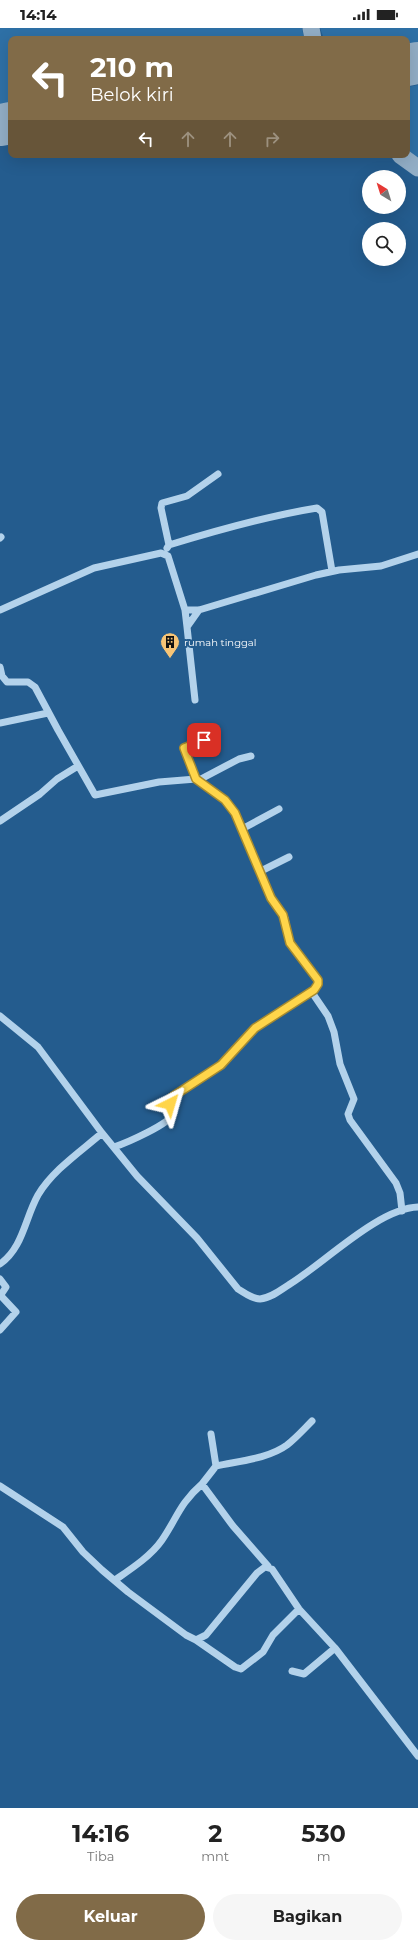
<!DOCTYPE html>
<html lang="id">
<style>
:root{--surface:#fff;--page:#f6f6f6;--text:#222;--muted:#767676;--accent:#816b48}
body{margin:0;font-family:Montserrat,sans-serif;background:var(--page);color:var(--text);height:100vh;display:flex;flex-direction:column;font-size:15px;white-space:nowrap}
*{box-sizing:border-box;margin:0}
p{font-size:13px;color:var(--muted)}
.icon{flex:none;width:22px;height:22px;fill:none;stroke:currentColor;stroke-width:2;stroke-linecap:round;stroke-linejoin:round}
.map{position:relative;height:1780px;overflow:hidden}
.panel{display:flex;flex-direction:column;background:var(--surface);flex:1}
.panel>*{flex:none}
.hud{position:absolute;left:8px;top:8px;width:402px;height:122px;border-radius:8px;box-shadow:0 4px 16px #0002;background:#816b48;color:#fff;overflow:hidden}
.needle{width:26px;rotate:322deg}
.buttons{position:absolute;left:362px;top:142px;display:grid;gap:8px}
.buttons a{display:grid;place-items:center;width:44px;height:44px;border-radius:50%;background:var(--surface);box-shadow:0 4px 16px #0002;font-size:20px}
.pin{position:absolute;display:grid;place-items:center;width:34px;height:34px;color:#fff;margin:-17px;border-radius:8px;box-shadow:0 2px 6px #0006}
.me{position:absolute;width:44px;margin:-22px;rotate:40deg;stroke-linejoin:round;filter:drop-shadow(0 0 3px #0008)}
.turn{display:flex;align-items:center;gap:14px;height:84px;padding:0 16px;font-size:18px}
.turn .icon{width:52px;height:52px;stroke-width:2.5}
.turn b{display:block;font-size:28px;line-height:34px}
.lanes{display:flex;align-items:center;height:38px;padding:0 16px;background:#0003;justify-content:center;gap:20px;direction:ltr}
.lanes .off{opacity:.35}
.eta{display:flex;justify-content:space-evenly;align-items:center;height:68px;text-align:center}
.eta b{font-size:24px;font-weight:700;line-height:28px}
.button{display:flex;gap:8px;margin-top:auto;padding:8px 16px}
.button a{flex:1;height:46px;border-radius:24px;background:var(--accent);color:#fff;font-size:16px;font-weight:700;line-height:46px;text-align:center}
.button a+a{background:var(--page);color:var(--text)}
.status{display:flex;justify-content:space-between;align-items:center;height:28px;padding:0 20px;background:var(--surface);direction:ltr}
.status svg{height:11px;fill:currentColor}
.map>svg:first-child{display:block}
.green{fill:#2e70a6}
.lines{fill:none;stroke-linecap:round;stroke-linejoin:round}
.taxiway{stroke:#92aec6;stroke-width:17}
.runway{stroke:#92aec6;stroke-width:42}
.minor{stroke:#b3d2eb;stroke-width:7}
.route-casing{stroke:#a68a30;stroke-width:10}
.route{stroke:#ffd54a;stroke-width:7}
.labels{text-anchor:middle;stroke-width:4;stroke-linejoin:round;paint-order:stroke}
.poi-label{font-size:10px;fill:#fff;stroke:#245c8e;text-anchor:start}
</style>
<div class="status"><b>14:14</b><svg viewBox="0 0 49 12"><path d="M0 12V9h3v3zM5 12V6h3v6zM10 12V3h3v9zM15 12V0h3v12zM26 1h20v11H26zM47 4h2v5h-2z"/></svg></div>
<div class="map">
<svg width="418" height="1780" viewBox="0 0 418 1780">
<rect width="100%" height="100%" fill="#245c8e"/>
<path class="green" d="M0,0H302L304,11H11V75L0,76Z
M320,0H418V15L407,16V11H324Z
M418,57V130L407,122V59Z"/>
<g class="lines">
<path class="taxiway" d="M311,0L313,11
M400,127L418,140"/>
<path class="runway" d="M407,37L418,35
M0,97L11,95"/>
<path class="minor" d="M0,510L1,509
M169,517C218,502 267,488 317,480L322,484L332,543
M167,520L169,517L161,480L162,475L187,468L218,446
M0,582L94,540L161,525L168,528L185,582H199L316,547L339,542L381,538L418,526
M185,582L187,599
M0,639L2,648L7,654H28L35,659L58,702L95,767L159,754L196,751L225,772L235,785L271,870L285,890L290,915L318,952V957L314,962L255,1000L221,1037L172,1069L169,1074L174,1085C170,1096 126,1115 114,1119
M195,672L187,599L199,582
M0,695L48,685
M196,751L184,720L204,712
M199,752L239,731L251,728
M0,793L40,766L57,751L78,738
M242,801L279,781
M261,843L289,829
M311,963L328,988L334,1004L340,1036L354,1071L348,1086L350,1092L396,1155L400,1165L402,1183
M0,988L38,1019L102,1105L137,1148L197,1210L238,1261C245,1265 252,1271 260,1271C271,1270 281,1262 290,1256C324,1235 379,1180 418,1179
M0,1236C23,1220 25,1190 38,1167C53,1142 80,1124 102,1105
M0,1251L6,1259L0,1268
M0,1302L16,1284L1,1268
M211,1406L216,1438L202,1456L233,1498L268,1538
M216,1438C238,1433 268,1431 287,1417C296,1410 304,1401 312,1393
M0,1458L63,1499L83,1524L102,1542L128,1564L186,1607L196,1612L206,1607L257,1545L265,1539L272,1541L299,1581L335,1620L418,1728
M115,1552C131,1541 151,1528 162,1512C177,1490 180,1475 202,1456
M196,1612L235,1639L241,1641L263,1624L273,1607L299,1581
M292,1643L304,1646L335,1620"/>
</g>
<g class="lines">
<defs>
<path id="route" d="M170,1076V1071L175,1067L221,1037L255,1000L314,962L318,956V952L290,915L283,887L271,870L235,785L225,772L196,751L184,720L204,712"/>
</defs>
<use href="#route" class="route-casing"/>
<use href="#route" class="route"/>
</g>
<defs>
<symbol id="building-pin" viewBox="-11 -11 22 30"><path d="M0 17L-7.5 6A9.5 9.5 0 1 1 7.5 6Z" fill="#f6c476" stroke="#245c8e"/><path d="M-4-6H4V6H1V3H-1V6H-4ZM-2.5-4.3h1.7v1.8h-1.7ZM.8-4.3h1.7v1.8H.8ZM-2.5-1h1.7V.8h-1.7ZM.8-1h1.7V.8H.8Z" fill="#111"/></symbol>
</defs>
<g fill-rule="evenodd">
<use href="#building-pin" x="159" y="603" width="22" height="30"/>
</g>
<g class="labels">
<g class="poi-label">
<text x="184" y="618">rumah tinggal</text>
</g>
</g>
</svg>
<div class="buttons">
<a><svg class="needle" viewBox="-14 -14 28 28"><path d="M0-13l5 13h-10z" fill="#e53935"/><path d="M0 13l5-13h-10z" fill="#767676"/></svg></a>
<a><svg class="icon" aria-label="search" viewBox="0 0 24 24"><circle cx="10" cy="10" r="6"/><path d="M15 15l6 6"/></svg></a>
</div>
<div class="pin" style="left:204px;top:712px;background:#d93025"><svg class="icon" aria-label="arrive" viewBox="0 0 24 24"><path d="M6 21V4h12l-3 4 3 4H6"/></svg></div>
<svg class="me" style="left:170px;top:1076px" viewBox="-20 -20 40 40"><path d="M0-17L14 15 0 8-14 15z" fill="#ffd54a" stroke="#fff" stroke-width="4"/></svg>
<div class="hud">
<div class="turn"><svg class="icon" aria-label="left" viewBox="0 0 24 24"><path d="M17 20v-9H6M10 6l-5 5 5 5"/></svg><div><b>210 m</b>Belok kiri</div></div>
<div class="lanes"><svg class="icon" aria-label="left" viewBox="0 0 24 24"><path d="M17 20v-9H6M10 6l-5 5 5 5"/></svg><svg class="icon off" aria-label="ahead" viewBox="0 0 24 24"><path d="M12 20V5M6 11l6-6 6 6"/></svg><svg class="icon off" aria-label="ahead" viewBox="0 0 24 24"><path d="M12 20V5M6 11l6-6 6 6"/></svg><svg class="icon off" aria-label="right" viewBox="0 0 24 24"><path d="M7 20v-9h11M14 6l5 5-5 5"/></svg></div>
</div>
</div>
<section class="panel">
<div class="eta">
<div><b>14:16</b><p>Tiba</p></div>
<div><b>2</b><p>mnt</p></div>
<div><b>530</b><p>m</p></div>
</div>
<div class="button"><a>Keluar</a><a>Bagikan</a></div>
</section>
